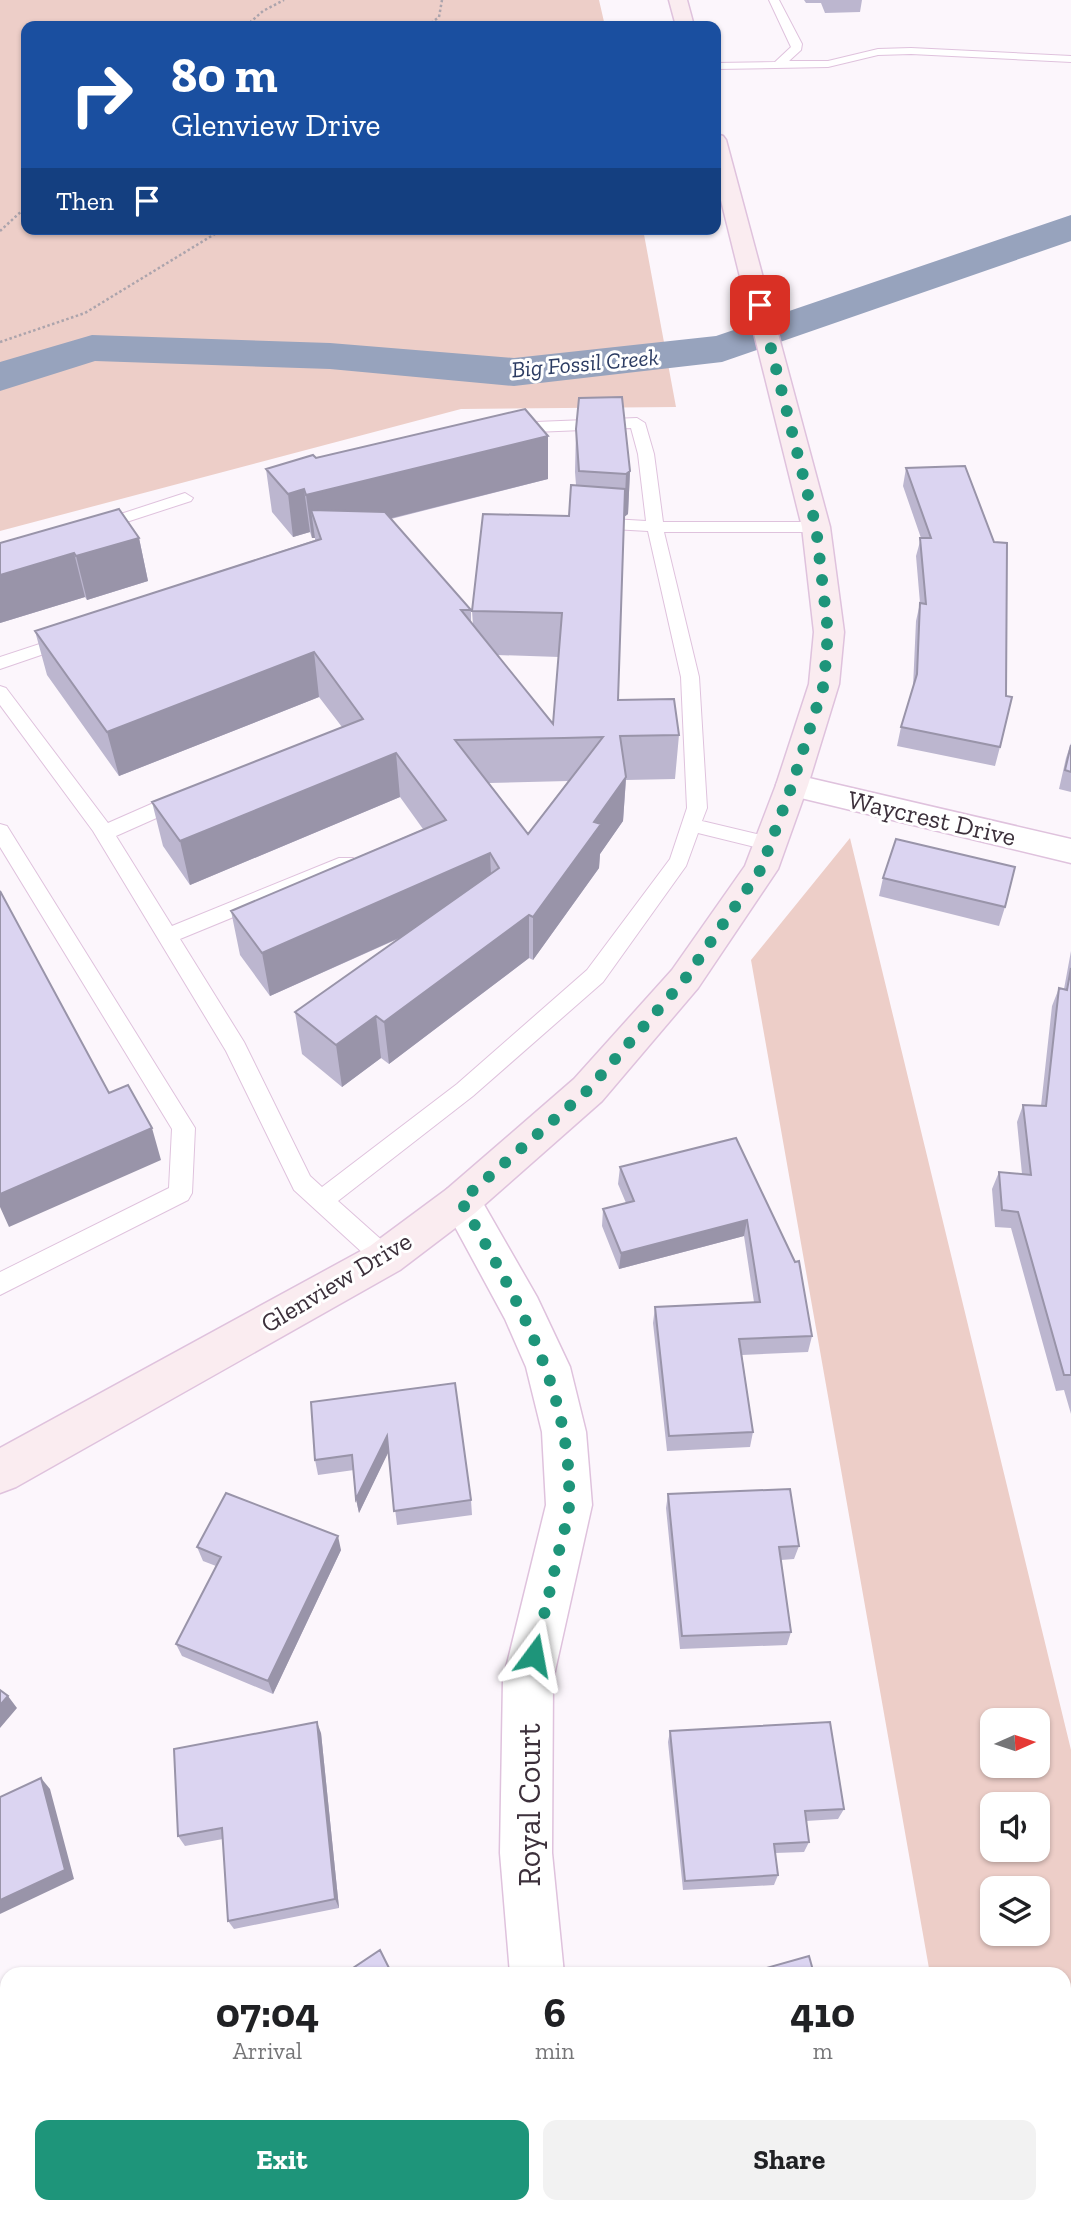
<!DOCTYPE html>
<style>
:root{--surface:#fff;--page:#f2f2f2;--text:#202124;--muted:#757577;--accent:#1e957a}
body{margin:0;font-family:"Zilla Slab",serif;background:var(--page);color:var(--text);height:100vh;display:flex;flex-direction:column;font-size:26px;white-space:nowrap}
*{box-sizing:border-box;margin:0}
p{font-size:23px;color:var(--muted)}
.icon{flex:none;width:38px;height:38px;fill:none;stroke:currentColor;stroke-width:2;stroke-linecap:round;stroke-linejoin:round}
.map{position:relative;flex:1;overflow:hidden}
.details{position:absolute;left:0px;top:1967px;width:1071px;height:247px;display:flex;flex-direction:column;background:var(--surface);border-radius:21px 21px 0 0;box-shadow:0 2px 5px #0004}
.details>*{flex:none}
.guide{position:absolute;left:21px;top:21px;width:700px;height:214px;border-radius:14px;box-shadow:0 2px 5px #0004;background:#1a4fa0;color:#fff;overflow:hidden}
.needle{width:46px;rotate:87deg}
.tools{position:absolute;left:980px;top:1708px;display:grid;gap:14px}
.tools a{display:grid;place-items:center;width:70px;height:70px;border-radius:14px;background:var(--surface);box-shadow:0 2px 5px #0004;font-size:35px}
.pin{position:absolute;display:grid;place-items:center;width:60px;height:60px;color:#fff;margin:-30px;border-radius:14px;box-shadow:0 4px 10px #0006}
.me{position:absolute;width:77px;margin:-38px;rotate:13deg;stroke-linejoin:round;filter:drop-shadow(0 0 5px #0008)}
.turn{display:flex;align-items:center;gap:24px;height:147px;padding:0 35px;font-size:32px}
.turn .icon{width:91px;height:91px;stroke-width:2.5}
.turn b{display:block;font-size:49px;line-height:60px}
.then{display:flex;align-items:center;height:66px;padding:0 35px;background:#0003;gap:14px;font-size:26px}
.eta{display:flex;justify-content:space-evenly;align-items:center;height:119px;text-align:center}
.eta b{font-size:42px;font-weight:700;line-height:49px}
.primary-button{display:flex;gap:14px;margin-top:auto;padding:14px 35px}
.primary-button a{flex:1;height:80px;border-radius:14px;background:var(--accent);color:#fff;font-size:28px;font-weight:700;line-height:80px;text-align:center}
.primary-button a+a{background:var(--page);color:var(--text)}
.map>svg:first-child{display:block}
.green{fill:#edcec8;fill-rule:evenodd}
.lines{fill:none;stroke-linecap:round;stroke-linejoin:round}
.river{fill:#97a3bd;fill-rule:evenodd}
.service-casing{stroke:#dfc2dd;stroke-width:2}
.minor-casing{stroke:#dfc2dd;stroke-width:3}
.secondary-casing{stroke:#dfc2dd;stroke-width:3}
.path{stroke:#aca4ac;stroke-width:2.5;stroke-dasharray:2.5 2.5;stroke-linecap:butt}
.service{fill:#fff;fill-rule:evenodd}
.minor{fill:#fff;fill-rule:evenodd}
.secondary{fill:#faecf0;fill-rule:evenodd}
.wall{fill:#bcb6cf;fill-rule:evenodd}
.shaded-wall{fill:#9994a9}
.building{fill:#dbd4f1;stroke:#9994a9;stroke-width:2;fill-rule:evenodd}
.route{stroke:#1e957a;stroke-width:12;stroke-dasharray:0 21.6}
.labels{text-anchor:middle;stroke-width:6;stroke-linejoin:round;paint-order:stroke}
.far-water-label{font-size:23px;font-style:italic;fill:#2c3c63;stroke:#fff}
.street-label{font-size:26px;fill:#3c303b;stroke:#fff}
.near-street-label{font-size:32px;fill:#3c303b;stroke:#fff}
</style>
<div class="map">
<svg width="1071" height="2213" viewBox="0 0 1071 2213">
<rect width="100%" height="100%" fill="#fcf6fc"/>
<path class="green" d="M0,0H599L605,26H26V229H643L676,407L461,409L0,531Z
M850,838L1071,1750V2213H972L971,2207H1064V1974H930L751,960ZM992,1720H1038V1766H992ZM992,1804H1038V1850H992ZM992,1888H1038V1934H992Z"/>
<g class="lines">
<path class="river" d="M1071,215V241L722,362L514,386L330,369L95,361L0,391V362L92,335L330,343L514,358L716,336Z"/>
<defs>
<path id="service" d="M769,0H779L802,44L801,50L789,61H828L878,49L911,48L1071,56V62L911,54L878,55L828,67L716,69V63L775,62L791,47Z
M637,418L645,423L654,454L663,522H816L824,527L816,532H664L699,677L707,808L702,821L778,839L781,844L778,849L771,851L698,833L686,866L603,982L473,1096L338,1201L394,1251L397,1258L394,1265L385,1268L376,1265L294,1190L226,1051L93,831L0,705V686L6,688L108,823L174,794H188L191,799L188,804L116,836L172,926L339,858H353L356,863L353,868L180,939L244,1042L310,1176L322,1187L457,1084L587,970L670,859L687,808L681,677L648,531L595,528L587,523L595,518L646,521L638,454L631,428L510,433L502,428L510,423Z
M185,493L193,498L191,501L102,530H90L88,527L90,524Z
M70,634L79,639L76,643L0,669V657Z
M0,824L7,826L195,1128L192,1193L188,1200L0,1295V1272L169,1188L172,1129L0,847Z"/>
<path id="minor" d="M792,774L1071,839V863L780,793L776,785L780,777Z
M461,1184L475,1189L537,1297L570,1367L586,1432L592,1505L553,1680L552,1853L564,1974H510L500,1853L503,1680L546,1505L542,1432L526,1367L505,1319L441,1201L447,1189Z
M622,2207H684L686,2213H624Z"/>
<path id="secondary" d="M669,0H687L694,26H676Z
M716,134L723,136L726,140L830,527L844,632L839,684L808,785L778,869L698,988L602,1101L475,1213L400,1270L16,1487L0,1493V1448L370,1246L447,1189L574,1079L672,970L745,866L776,785L809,684L814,632L802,527L716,180Z"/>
</defs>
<use href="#service" class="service-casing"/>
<use href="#minor" class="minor-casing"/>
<use href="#secondary" class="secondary-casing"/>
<path class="path" d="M246,26L263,11L284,0
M427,26L439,17L442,0
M0,231L26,207
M0,342L85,313L223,229"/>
<use href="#service" class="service"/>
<use href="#minor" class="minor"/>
<use href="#secondary" class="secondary"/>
</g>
<path class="wall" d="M804,0H862L860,12L825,13L821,3H806Z
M576,429L630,471L628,514L624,517L618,700L679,735L675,779L626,780L623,821L600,854L599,868L533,960L529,958L389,1064L381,1058L342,1087L302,1054L295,1012L400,938L270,996L240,955L231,911L423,829L400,797L190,885L163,846L152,802L342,727L319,697L119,776L47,675L35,631L315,540V538H312L310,532L293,537L272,512L266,469L316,458L548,436V479L391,519L471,610V623L473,625L472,611L569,516L576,485L575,472ZM497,655L559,657L553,724ZM568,781L528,834L489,783Z
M965,466L1000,747L995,766L897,746L901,727L913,687L916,621L920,603L916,556L921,538L903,486L906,468Z
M139,538L148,581L87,600L85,597L0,623V543Z
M1071,743V792L1059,789L1066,758Z
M883,878L1005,907L999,926L879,896Z
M1071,951V1414L1064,1390L1056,1391L1011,1228L995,1227L992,1189L999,1172L1022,1174L1017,1122L1023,1105L1041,1106L1052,1006L1059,988L1064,989Z
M736,1138L812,1336L808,1352L742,1355L753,1432L750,1447L667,1451L653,1323L655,1307L754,1302L744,1236L619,1269L602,1226L603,1209L626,1203L618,1184L620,1167Z
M311,1402L471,1500L472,1515L397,1525L388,1452L359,1513L356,1499L354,1470L318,1475L315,1460Z
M668,1494L799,1546L794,1559L781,1560L791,1632L787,1645L680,1649L666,1508Z
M197,1547L341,1550L273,1694L182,1656L176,1644L216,1566L203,1561Z
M670,1731L844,1809L838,1819L806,1821L809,1842L804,1852L775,1853L778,1875L774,1885L683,1890L668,1742Z
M321,1733L339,1908L234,1929L228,1921L223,1839L185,1846L178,1836Z"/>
<path class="shaded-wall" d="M548,436V479L320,536L311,510L315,538H312L306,495Z
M630,471L628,514L624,517L626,474Z
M304,489L310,532L293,537L288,494Z
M139,538L148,581L87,600L76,556Z
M74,553L85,597L0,623V575Z
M314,652L319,697L119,776L107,732Z
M396,753L400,797L190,885L180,841Z
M626,777L623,821L600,854L599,868L533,960V917L594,822Z
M490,853L492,896L270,996L262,953Z
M529,915V958L389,1064L384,1022Z
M376,1016L381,1058L342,1087L336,1045Z
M152,1128L161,1160L9,1227L0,1207V1194Z
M747,1220L744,1236L619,1269L621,1253Z
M387,1436L389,1451L359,1513L356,1499Z
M338,1536L341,1550L273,1694L268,1681Z
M8,1696L17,1708L0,1728V1705Z
M317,1722L321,1733L339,1908L335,1899Z
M41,1778L50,1789L74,1879L0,1914V1900Z
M7,2131V2142L0,2145V2135Z
M0,2173L7,2207L9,2213H0Z"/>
<path class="building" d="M622,397L630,471L626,474L579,471L576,429L579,398Z
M525,409L548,436L306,495L304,489L288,494L266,469L313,455L316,458Z
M965,466L994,542L1007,543L1006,696L1012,697L1000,747L901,727L917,674L920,603L926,604L920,538H931L906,468Z
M571,485L625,489L618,700L674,699L679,735L620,736L626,777L594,822L601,824L533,917L529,915L384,1022L376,1016L336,1045L295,1012L499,868L490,853L262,953L231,911L446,820L396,753L180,841L152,802L363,719L314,652L107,732L35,631L321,539L311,510L385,512L471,610H461L553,724L562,613L472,611L483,514L569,516ZM603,737L528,834L455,740L564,738Z
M119,509L139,538L76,556L74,553L0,575V543Z
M1071,745V772L1065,770Z
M896,839L1015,867L1005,907L883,878Z
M0,891L109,1093L128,1085L152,1128L0,1194Z
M1071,968V1375H1064L1018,1212L1002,1210L999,1172L1031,1175L1023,1105L1046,1106L1059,988L1067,990Z
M736,1138L795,1262L799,1261L812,1336L739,1339L753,1432L669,1436L655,1307L760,1302L747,1220L621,1253L603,1209L634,1201L620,1167Z
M455,1383L471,1500L394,1511L387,1436L356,1499L352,1455L315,1460L311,1402Z
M790,1489L799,1546L779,1547L791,1632L682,1636L668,1494Z
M226,1493L338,1536L268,1681L176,1644L221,1557L197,1547Z
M0,1690L8,1696L0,1705Z
M317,1722L335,1899L228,1921L222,1828L178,1836L174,1749Z
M830,1722L844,1809L805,1811L809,1842L774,1844L778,1875L685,1881L670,1731Z
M41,1778L65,1870L0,1900V1797Z
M380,1950L392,1974H344Z
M809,1956L814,1974H745Z
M7,2062V2131L0,2135V2066Z
M441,2207H486L490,2213H435Z"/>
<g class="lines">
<path class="route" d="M534,1655C543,1620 551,1586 559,1551C562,1536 569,1519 569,1504C573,1391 515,1296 461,1201L588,1090L685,979L761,869L792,785L824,684L828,632L816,527L760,305"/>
</g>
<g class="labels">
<g class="far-water-label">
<text transform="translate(585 363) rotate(-5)" y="8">Big Fossil Creek</text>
</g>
<g class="street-label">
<text transform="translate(932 818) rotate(13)" y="9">Waycrest Drive</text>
<text transform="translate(336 1282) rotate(-31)" y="9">Glenview Drive</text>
</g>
<g class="near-street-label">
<text transform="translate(529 1805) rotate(-90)" y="11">Royal Court</text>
</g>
</g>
</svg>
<div class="tools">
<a><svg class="needle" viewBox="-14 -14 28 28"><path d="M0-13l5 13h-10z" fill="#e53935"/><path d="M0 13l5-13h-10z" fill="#757577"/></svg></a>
<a><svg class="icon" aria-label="sound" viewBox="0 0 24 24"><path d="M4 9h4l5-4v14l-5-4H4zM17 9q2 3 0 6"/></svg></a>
<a><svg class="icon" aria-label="layers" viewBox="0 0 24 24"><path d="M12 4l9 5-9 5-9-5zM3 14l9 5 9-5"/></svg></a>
</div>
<div class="pin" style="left:760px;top:305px;background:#d93025"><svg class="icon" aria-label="arrive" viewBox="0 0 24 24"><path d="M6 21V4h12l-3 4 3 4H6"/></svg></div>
<svg class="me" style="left:534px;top:1655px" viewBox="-20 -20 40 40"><path d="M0-17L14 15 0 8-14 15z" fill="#1e957a" stroke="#fff" stroke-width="4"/></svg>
<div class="guide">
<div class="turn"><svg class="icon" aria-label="right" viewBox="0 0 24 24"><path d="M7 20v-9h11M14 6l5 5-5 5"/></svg><div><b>80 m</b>Glenview Drive</div></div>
<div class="then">Then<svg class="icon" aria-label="arrive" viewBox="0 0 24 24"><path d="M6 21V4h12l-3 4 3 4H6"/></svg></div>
</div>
<section class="details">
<div class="eta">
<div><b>07:04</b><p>Arrival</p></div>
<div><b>6</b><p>min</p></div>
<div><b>410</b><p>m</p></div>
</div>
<div class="primary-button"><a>Exit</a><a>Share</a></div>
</section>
</div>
